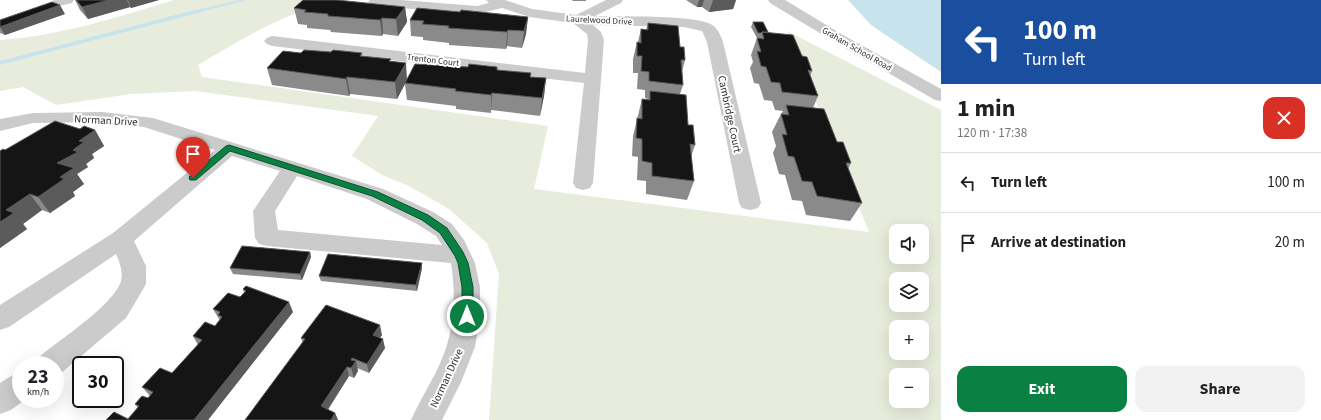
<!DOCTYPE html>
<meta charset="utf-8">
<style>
:root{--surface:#fff;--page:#f2f2f2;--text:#202124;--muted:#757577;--line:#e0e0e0;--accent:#0b8043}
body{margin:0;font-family:"Source Sans 3",sans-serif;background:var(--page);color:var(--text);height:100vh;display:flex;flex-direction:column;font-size:15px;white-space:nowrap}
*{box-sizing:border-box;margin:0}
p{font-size:13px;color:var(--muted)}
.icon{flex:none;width:22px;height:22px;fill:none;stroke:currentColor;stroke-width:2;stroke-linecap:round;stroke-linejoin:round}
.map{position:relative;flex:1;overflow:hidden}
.panel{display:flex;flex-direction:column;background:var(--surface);width:380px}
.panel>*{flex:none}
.top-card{background:#1a4fa0;color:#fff;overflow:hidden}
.controls{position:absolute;left:889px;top:224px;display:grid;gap:8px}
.controls a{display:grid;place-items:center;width:40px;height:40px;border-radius:8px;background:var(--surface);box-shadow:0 4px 16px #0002;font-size:20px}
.speed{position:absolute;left:12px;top:356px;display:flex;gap:8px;font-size:20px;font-weight:700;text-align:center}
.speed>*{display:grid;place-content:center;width:52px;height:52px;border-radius:50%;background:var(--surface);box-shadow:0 4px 16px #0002;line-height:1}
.speed small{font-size:10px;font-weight:400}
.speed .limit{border:2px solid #111;border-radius:6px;background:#fff;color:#111}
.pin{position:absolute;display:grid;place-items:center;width:34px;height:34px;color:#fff;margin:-41px -17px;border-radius:50% 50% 50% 0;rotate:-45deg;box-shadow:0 0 4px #0007}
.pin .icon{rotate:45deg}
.me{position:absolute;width:44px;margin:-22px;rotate:0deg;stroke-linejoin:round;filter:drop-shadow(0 0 3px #0008)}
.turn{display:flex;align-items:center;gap:14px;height:84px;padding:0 16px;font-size:18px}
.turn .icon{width:52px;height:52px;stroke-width:2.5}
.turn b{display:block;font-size:28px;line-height:34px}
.round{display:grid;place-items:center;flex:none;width:42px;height:42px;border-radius:12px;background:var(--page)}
.summary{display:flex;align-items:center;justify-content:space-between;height:68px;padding:0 16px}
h1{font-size:24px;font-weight:700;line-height:30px}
.action{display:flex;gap:8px;margin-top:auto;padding:8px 16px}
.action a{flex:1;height:46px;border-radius:12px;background:var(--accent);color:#fff;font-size:16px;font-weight:700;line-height:46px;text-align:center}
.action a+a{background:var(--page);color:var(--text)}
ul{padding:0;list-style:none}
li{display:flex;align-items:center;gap:12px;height:60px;padding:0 16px;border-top:1px solid var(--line)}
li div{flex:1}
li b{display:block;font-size:15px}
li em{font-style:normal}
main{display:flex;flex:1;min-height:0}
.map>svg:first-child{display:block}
.green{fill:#e7ecdc;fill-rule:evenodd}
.water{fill:#c8e3ec}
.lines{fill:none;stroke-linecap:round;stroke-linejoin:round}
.stream{fill:#c8e3ec;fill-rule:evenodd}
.minor{fill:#cbcbcb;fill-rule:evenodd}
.wall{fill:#8a8a8a}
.shaded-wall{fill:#5b5b5b}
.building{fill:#151515;stroke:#5b5b5b}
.route{fill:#0b8043;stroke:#07532c}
.labels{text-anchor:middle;stroke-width:4;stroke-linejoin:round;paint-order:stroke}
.far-street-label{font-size:9px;fill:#2e2e2e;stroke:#fff}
.street-label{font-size:11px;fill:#2e2e2e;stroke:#fff}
</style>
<main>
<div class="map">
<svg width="941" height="420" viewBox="0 0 941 420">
<rect width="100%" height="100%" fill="#fff"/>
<path class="green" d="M174,0H341C287,11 245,37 198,65L202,77L548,126L534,189L869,232L787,31L941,110V420H489L499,274L487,243L449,209L409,186L382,175L352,156L378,116L195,91L131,94L56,105L23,87L0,91V40C60,36 118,17 174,0ZM896,231H922V257H896ZM896,279H922V305H896ZM896,327H922V353H896ZM896,375H922V401H896Z"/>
<path class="water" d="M848,0H941V72L871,25Z"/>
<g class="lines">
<path class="stream" d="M239,0H247L0,65V61L187,12Z"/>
<path class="minor" d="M54,0H74L72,3L59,6L54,5L52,2Z
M370,0H401L477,6L489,3L486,0H505L532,9L576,15L606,0H623L621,3L595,16C617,17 700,14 714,26C718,30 721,36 723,42L761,203L758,208L750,210L742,208L739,203L707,42L702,31L684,27L593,25L601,32L604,40L593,183L590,188L583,190L576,188L573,183L584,83L272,46L267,44L264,41L267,38L272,36L585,73L588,40L587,34L573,23L530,17L502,8L477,14L375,6L370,5L368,2Z
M768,0H785L843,35L941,89V101L935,100L833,41L770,3Z
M102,112L153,118L383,189L433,212L452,224L464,240L475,263L480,287V317L475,347L461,382L442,420H411C418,404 427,389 435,374C454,337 457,304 451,263L267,246L259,244L255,238L253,211L280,171L232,156L134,241L146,266V284L142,291L126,318L60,374L55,376V365H36L40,356C62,338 109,308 120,284C124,274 120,263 116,254L9,327L0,330V305L113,233L215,150L144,127L102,122L33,123L0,131V119L33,113ZM297,176L367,199L417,224L436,236L442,245L278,230L275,211Z
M21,373V399H26L11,410L0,414V383L11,376Z"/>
</g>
<path class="wall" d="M75,0H159L131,8L130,7L88,19L80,10Z
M572,0H586V1H573Z
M686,0H736L733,9L709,12L702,7H697Z
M405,7L407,22L398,36L383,34L382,36L331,32L330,30L307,28V25L298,24L294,8Z
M65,14L5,35L0,33V20Z
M528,17L526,34L522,48L507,46L506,49L449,45V43L423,40V37L411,36L410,20Z
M753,22L802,56L812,71L810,76L818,96L813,108L837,142L851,163L848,169L862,203L850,221L806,215L802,201L792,200L785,175L779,174L773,153L776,146L772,132L781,114L783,111L775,110L772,101L764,100L759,84L754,83L750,68L753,62L751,55L757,38H759H757L751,27Z
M648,23L680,47L685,60L682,72L683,85L680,94L688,125L695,145L691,157L694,181L687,200L646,194V181L637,180L638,157L632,156L633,136L642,99L647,100L648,99L645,98V90L637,89L638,73H633V59L637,42H638L641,29L646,30Z
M331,52L362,53V56L391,61L407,79L497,70L530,77L546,78L544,96L540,116L491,110V113L456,109V106L407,100L405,84L397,99L350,94L349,96L272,85L267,68L301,53Z
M80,129L95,130L104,146L92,154L94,158L86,164L88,167L77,174L84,184L73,192L75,196L50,213L42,210L23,224L27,229L0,248V151Z
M310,252L311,257L302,280L233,274L230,268Z
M422,263V268L417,291L321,281L319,276Z
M243,289L293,312L208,420H106L128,419L138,408L135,404L148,398L150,396L142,387L172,373L198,345L193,336L215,326L220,320L219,319L213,309L240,297L244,293Z
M382,335L380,338L385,348L369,373L357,368L358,371L354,378L349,376L328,410L335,413L338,420H245L303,343L301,338Z"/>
<path class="shaded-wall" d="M109,0H127L130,7L88,19L82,7Z
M128,0H159L131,8Z
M699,0H704L702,7H697Z
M713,0H736L733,9L709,12Z
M60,5L65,14L5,35L0,27Z
M405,7L407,22L398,36L396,19Z
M528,17L526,34L522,48L524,31Z
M382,18L383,34L382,36L380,20Z
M508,30L507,46L506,49L507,32Z
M406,63L407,80L405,83V84L397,99L395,82Z
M347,77L350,94L349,96L346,79Z
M546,78L544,96L540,116L542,98Z
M492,93L491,110V113V95Z
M95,130L104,146L92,154L94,158L86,164L88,167L77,174L84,184L73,192L75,196L50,213L38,197L60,177L57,163L73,150L79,141Z
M30,194L42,210L23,224L27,229L0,248V222L6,210Z
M310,252L311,257L302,280L300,274Z
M422,263V268L417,291L416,285Z
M289,302L293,312L208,420H194Z
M380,325L382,335L375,345L373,335Z
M383,339L385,348L369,373L367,364Z
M352,358L354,364L356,361L358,371L354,378L351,368V360Z
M347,367L349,376L324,415L321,406Z
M335,413L338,420H331Z"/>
<path class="building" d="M76,0H109L82,7Z
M303,0H337L405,7L396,19L382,18L380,20L328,16V14L304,12L306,10L294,8Z
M52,2L60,5L0,27V20Z
M417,8L460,12L461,10L528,17L524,31L508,30L507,32L448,28L449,26L422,24L424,21L410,20Z
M753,22H763L768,32H762L761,33H758Z
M648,23L678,26L680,47H684L685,60H681L683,85L649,81V72L641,71L642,56H637V42L641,43V29L648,30Z
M762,32L793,35L802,56L807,57L812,71L808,70L818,96L782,92L780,83L771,82L766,67L761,66L757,51L761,52L757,38L764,39Z
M304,50L331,52L333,50L362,53L360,56L391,59L389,61L406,63L395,82L347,77L346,79L267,68L283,51L301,53Z
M415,64L468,67L469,64L497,67V70L531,73L530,77L546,78L542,98L492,93L491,95L455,91L456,89L405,83Z
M650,91L686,95L688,125H693L695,145L690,144L694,181L652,176V163L642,161V139L636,138L637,118L642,119V99L650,100Z
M786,105L824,109L837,142H843L851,163H846L862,203L817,196L812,182L802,181L794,157L788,156L782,134L787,135L781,114L789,115Z
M55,121L80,129L84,126L95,130L79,141L84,142L73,150L78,152L57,163L74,168L60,177L64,179L38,197L30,194L6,210L14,213L0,222V151L3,149L5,150Z
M242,246L310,252L300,274L230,268Z
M328,254L422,263L416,285L319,276Z
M246,286L289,302L194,420H106L114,412L128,419L139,406L135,404L142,396L148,398L153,392L142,387L160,368L172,373L202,340L193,336L205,322L215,326L222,317L218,315L220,312L213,309L228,293L240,297L246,291L243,289Z
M326,305L380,325L373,335L383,339L367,364L352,358L351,360L356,361L351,368L347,367L321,406L335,413L331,420H245L305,339L301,338Z"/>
<path class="route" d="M229,145L378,192L428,215L447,228L463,252L468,263L473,287V316L471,320L467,321L463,320L462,316V287L458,263L455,256L440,233L422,220L372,196L230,151L196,180H190L189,178L190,176L226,146Z"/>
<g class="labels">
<g class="far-street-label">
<text transform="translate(599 20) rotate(3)" y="3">Laurelwood Drive</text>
<text transform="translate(857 49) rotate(30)" y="3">Graham School Road</text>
<text transform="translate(433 60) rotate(7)" y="3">Trenton Court</text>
</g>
<g class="street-label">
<text transform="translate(730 114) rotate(78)" y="4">Cambridge Court</text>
<text transform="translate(106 120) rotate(3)" y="4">Norman Drive</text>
<text transform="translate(446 378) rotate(-65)" y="4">Norman Drive</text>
</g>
</g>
</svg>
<div class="controls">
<a><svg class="icon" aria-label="sound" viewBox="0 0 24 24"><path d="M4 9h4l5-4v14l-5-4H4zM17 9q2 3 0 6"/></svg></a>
<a><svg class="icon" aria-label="layers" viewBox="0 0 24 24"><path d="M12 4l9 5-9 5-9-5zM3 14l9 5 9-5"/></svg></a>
<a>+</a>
<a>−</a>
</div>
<div class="speed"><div>23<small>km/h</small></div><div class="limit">30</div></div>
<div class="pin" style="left:193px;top:178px;background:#d93025"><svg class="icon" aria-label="arrive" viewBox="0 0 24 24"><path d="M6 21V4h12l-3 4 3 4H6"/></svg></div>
<svg class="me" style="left:467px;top:316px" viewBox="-20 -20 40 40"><circle r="17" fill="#0b8043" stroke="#fff" stroke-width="3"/><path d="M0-11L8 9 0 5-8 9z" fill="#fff"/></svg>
</div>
<section class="panel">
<div class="top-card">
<div class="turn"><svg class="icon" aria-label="left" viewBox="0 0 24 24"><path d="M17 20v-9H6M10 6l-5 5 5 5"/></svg><div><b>100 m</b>Turn left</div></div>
</div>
<div class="summary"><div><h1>1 min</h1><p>120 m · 17:38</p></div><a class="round" style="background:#d93025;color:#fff"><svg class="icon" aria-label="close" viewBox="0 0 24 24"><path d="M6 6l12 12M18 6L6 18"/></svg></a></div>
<ul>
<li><svg class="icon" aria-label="left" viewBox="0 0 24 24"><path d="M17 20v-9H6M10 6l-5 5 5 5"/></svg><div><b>Turn left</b></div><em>100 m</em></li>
<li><svg class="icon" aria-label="arrive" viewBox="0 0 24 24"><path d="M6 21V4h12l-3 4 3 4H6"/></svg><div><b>Arrive at destination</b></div><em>20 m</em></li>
</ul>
<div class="action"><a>Exit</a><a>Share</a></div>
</section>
</main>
